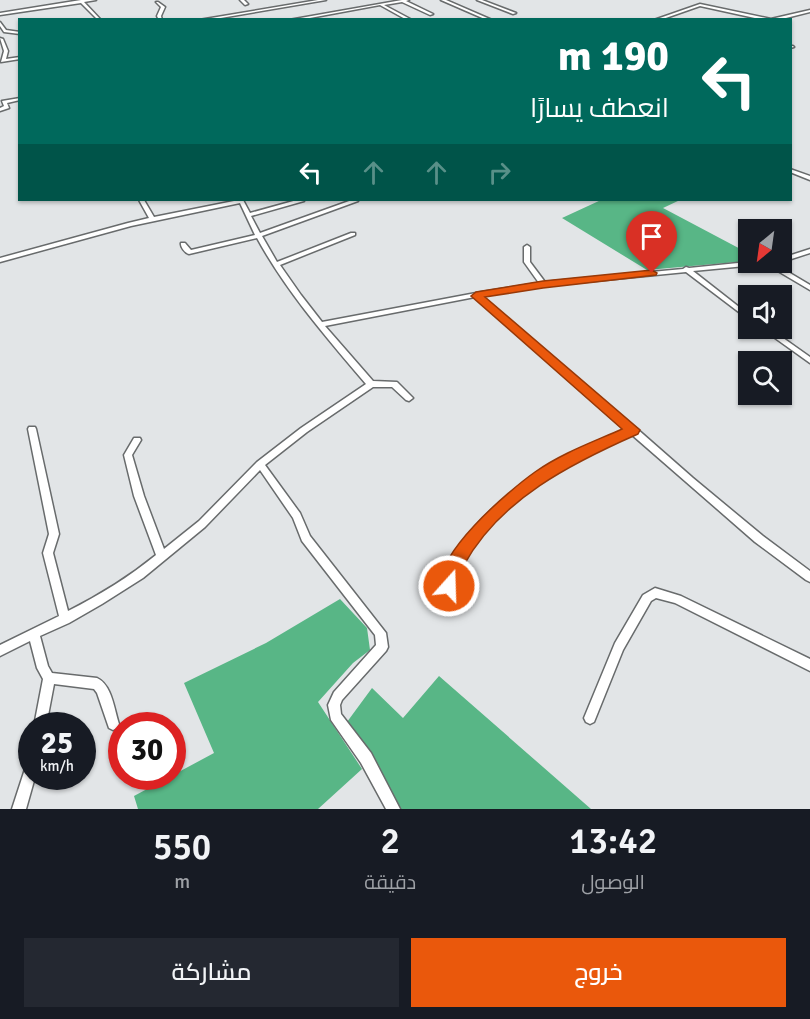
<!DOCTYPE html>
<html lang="ar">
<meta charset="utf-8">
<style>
:root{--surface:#171b24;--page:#242831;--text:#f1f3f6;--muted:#9ea1a6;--accent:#ea580c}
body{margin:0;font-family:Signika,Cairo,sans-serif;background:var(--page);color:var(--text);direction:rtl;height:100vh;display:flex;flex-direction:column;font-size:22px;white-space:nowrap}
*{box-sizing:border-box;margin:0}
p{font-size:20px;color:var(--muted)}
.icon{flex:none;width:33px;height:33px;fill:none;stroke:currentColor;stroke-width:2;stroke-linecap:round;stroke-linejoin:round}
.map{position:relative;height:809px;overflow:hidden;direction:ltr}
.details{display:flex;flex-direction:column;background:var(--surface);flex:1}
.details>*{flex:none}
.guide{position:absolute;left:18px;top:18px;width:774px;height:183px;border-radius:0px;box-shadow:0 2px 4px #0004;direction:rtl;background:#00695c;color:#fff;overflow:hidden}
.needle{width:39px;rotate:209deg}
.controls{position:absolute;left:738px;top:219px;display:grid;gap:12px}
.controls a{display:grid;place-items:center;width:54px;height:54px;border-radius:0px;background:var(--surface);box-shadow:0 2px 4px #0004;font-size:30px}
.speed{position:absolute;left:18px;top:712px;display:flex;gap:12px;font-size:30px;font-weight:700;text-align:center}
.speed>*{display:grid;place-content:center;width:78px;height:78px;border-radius:50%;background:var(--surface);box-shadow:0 2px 4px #0004;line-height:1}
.speed small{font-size:15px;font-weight:400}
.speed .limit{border:9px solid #d22;background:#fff;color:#111}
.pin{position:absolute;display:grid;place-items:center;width:51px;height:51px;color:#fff;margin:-62px -26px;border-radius:50% 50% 50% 0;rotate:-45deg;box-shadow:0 0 6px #0007}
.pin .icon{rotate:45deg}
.me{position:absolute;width:66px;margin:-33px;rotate:20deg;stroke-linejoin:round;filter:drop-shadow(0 0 4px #0008)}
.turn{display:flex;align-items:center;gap:21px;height:126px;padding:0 24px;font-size:27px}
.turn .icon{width:78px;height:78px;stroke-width:2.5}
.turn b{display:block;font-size:42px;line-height:51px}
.lanes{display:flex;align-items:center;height:57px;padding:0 24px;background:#0003;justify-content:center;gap:30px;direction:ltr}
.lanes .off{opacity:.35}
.eta{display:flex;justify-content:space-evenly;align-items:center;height:102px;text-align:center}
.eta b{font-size:36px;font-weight:600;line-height:42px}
.primary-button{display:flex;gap:12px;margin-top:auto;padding:12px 24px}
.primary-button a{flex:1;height:69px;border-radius:0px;background:var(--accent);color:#fff;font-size:24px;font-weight:600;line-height:69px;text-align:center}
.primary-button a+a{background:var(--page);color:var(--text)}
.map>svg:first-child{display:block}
.forest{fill:#58b686}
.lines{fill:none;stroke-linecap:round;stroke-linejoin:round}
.street-casing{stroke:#686b6c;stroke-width:3}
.street{fill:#fff;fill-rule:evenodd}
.route{fill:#ea580c;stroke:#983908;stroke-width:1.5}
</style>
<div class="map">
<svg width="810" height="809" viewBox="0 0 810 809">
<rect width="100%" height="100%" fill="#e2e5e7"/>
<path class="forest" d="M601,200H680L663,208L748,253V261L647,270L562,218Z
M340,599L367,628L370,650L353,663L318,702L362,769L318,809H138L134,796L214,753L184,683L266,643Z
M439,676L591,809H401L373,757L347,722L372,688L403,718Z"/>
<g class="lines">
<defs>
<path id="street" d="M81,0H96L84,2L101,20H98L81,3L0,15V13Z
M240,0H244L248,4L245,5Z
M318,0H326L209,20H199Z
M402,0H409L406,1L433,14L430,15L402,2L384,5L412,20H407L380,5L299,20H289Z
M441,0H446L492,20H487Z
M477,0H482L516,13L513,14Z
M156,2H158L165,7L161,16L162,20H159L157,16L161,7Z
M700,4L771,19L810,10V12L778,20H764L700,6L660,20H654Z
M0,22L6,30L20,32V34L4,32L0,26Z
M0,38L3,39L8,51L6,59L20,57V59L1,62L4,51Z
M790,46H793L794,47L790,48Z
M20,98V100L7,103L9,108L0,111V108L4,106L2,101Z
M790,169L810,176V180L790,172Z
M139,200H144L154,217L239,200H243L250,213L297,200H304V201L251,216L260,233L352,200H358V201L262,236L277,262L351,233H355V235L280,265L301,295L322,322L476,293L539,283L524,262V247L527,245L530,247V262L545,282L683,269L686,267L689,268L748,262H774L773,263L810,285V290L766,264L693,271L748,314V319L686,272L543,286L481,296L634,427L636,428L693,478L763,536L810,571V582L806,580L755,542L631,434C573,458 503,497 468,551C460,564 458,576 453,589L449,591L445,589L444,586C446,579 447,571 450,564C481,500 562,455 625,430L475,297L325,326L373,381L397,382L413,398L409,401L406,400L392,387H373L307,432L265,465L300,513L310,536L386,633L388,647L386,651L342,700L340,705L341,714L371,753L400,809H386L361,763L331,720L328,705L334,692L376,645L375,635L302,541L293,518L260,470L205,527L143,578L102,604L69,623L40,636L48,666L52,673L97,678C112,685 114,709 119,724L117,728L113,730L109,728L97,693L94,689L54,684L46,726H34L43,679L37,668L30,641L0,656V645L59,616L43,553L49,534L28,429L29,427H35L36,429L59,534L53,553L68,611C100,595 129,577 156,555L134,496L124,455L134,438H140L141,440L132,455L144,496L164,549L199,521L257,462L301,428L366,384C326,337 286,291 257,238L189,254C185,253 180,246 181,243H185L191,250L255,235L240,203L131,226L0,262V258L128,223L149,218Z
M810,249V253L782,262V258Z
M761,328H769L810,357V363Z
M655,588L681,596L810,659V671L675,603L656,598L651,601L623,650L594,722L590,724L586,722L584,718L615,643L643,595Z
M32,760V777H35L26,809H12L26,766L27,761Z"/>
</defs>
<use href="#street" class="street-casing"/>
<use href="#street" class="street"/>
</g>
<path class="route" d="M652,270L657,273L656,275L543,288L485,297L640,430L638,434C572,463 500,499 464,565C460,574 460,583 456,591L449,593L443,591C428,558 511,489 535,472C562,453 593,442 622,429L471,296L476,292L543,281Z"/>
</svg>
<div class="controls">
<a><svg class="needle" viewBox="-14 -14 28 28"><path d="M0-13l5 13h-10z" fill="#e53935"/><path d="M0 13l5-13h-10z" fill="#9ea1a6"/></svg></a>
<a><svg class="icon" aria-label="sound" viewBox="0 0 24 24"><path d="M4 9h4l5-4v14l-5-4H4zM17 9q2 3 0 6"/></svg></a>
<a><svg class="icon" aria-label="search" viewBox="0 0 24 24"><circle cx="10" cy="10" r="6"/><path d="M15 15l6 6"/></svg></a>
</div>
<div class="speed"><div>25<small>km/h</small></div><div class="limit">30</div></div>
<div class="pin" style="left:652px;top:273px;background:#d93025"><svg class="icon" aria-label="arrive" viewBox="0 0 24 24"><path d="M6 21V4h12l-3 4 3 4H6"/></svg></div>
<svg class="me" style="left:449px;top:586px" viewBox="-20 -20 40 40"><circle r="17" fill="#ea580c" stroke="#fff" stroke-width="3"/><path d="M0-11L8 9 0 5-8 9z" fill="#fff"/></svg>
<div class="guide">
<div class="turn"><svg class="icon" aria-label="left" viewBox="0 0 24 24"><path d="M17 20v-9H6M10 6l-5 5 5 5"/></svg><div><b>190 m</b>انعطف يسارًا</div></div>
<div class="lanes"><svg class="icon" aria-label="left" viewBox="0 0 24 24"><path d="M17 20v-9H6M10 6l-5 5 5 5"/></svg><svg class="icon off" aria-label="ahead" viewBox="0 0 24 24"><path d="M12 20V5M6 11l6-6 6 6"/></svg><svg class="icon off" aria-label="ahead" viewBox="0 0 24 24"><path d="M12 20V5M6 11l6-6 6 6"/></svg><svg class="icon off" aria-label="right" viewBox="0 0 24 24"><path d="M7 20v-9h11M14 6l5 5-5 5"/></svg></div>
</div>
</div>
<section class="details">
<div class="eta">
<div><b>13:42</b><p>الوصول</p></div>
<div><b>2</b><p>دقيقة</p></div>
<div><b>550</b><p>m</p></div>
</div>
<div class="primary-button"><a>خروج</a><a>مشاركة</a></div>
</section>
